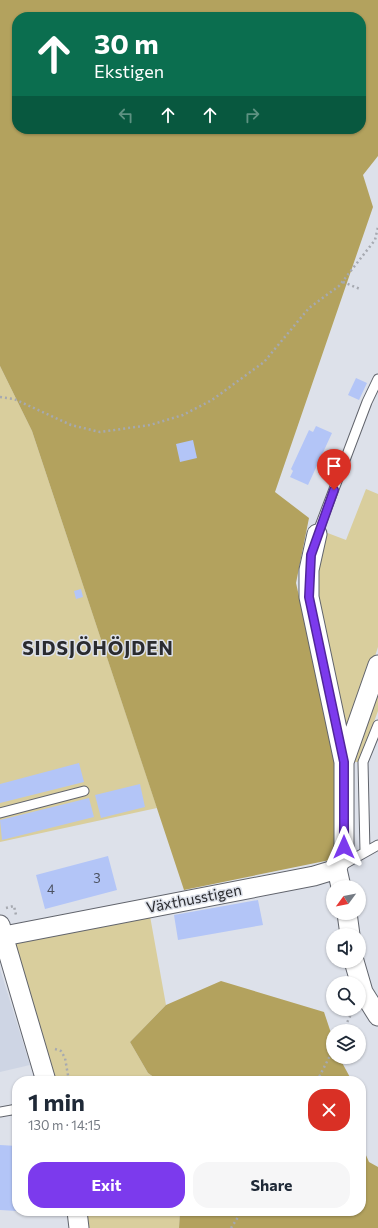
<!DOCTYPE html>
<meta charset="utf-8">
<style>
:root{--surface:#fff;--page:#f6f6f7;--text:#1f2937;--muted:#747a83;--accent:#7c3aed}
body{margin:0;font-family:Commissioner,sans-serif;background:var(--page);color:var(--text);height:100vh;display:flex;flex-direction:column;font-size:15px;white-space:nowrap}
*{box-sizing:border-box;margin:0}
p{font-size:13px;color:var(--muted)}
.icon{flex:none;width:22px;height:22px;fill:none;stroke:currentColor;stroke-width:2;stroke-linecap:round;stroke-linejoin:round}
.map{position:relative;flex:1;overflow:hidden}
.details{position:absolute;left:12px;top:1076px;width:354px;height:140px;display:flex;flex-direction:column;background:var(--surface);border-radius:16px;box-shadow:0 1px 3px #0004}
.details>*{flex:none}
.guide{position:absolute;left:12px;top:12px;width:354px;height:122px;border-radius:16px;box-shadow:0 1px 3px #0004;background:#0b6e4f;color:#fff;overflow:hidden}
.needle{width:26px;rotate:238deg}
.fabs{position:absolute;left:326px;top:880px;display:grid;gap:8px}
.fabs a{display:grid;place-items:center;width:40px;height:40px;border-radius:50%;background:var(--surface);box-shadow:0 1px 3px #0004;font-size:20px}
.pin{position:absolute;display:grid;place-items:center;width:34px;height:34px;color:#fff;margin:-41px -17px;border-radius:50% 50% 50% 0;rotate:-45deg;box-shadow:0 0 4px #0007}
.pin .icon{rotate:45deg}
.me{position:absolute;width:44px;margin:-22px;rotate:0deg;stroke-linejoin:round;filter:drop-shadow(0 0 3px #0008)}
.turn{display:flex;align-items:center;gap:14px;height:84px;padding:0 16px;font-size:18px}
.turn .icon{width:52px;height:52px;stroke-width:2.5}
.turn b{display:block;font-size:28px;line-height:34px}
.lanes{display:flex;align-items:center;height:38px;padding:0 16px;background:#0003;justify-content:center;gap:20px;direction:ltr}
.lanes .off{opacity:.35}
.round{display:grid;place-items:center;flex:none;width:42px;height:42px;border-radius:16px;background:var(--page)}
.summary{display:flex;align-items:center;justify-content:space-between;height:68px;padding:0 16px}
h1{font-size:24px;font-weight:700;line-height:30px}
.primary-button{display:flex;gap:8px;margin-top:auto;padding:8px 16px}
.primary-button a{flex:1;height:46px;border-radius:16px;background:var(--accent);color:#fff;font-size:16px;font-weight:700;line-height:46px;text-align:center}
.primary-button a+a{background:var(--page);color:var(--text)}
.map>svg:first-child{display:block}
.built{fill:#ced5e4}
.green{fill:#d9ce9d}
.forest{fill:#b3a25e;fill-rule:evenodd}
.building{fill:#b3c5f7}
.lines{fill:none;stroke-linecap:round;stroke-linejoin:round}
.lane-casing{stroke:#61646c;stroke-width:11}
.street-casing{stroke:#61646c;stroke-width:21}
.path{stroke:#a6a9b0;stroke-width:2.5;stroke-dasharray:2 3;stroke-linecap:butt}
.lane{stroke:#fff;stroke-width:9}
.street{stroke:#fff;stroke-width:19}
.route-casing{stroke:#51269a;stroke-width:10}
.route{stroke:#7c3aed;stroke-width:7}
.labels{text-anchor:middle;stroke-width:3;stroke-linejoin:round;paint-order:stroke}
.number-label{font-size:13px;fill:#4c5261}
.street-label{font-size:15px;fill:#2a2b2f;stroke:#dde1ea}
.district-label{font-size:19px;font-weight:bold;letter-spacing:1px;fill:#2a2b2f;stroke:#dde1ea}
</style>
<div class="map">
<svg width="378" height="1228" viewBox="0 0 378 1228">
<rect width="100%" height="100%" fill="#dde1ea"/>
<path class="built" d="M0,969L30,1065L0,1072Z"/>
<path class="green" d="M0,366L32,431L157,808L0,842Z
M366,489L378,494V647L347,741L328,661L316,581L325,532L346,540Z
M378,664V711L359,762H344Z
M150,916L166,1005L130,1042L148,1073L159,1081H54L14,944Z
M83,1211H180L179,1228H85Z"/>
<path class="forest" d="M0,0H378V156L363,175L373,207L275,492L309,518L296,583L336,761L340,846L330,860L184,890L32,431L0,366ZM17,17H361V129H17Z
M221,981L324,1012L333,1039V1057H339L352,1081H159L148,1073L130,1042L166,1005Z
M361,1144L369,1162L378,1167V1228H179L180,1211H361Z"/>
<path class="building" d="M356,378L367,383L359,400L348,395Z
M316,426L332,433L308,485L290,477L293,471L291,469L309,430L313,432Z
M193,440L197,458L180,462L176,444Z
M81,589L83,597L76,599L74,591Z
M79,763L84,782L0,803V784Z
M140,784L145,807L101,818L95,795Z
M89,798L94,817L2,840L0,820Z
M108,856L117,890L45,909L36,875Z
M258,900L263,925L178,940L174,915Z
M0,1145L17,1146V1211L0,1210Z"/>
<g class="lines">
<defs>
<path id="lane" d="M317,534L367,402L378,379
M0,813L84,791
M365,852L363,762L378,725
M339,867L378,845
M0,1112L17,1109"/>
<path id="street" d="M317,534L309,570V597L344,762
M337,869L344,847V762L378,665
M337,869L341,887
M347,913L350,935
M0,925L46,1081
M4,936L314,876L337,869
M354,961L363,992L378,1016
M77,1211L79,1228"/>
</defs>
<use href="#lane" class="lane-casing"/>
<use href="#street" class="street-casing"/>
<path class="path" d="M343,282L360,289
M0,397L14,399L71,425L100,432L150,425L183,415L212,400L264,362L309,308L339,286L375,240L378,227
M6,908L14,906L16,915
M343,1031L353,1010
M55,1049L61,1051L65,1058L69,1081
M317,1081L333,1050
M231,1228L242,1211"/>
<use href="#lane" class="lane"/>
<use href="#street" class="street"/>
</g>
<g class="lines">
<defs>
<path id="route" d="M334,490L311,555L309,597L344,762V847"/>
</defs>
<use href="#route" class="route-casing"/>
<use href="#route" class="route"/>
</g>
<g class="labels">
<g class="number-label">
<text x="97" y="883">3</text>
<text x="51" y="894">4</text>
</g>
<g class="street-label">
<text transform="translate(194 899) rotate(-11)" y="5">Växthusstigen</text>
</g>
<g class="district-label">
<text x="98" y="655">SIDSJÖHÖJDEN</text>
</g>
</g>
</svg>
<div class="fabs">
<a><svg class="needle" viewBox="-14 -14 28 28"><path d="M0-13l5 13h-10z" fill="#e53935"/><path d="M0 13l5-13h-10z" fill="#747a83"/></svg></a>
<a><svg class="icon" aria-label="sound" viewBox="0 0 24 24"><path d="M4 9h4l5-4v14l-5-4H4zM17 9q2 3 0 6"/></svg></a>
<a><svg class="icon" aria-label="search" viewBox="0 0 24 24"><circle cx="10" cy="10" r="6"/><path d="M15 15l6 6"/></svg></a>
<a><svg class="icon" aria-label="layers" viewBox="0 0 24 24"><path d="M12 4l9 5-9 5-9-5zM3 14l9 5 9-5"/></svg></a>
</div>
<div class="pin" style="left:334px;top:490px;background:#d93025"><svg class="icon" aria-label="arrive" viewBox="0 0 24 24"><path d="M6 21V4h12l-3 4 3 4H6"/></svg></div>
<svg class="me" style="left:344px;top:847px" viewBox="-20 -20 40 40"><path d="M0-17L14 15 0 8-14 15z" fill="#7c3aed" stroke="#fff" stroke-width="4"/></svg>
<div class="guide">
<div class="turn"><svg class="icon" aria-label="ahead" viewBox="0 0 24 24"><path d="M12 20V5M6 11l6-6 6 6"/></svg><div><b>30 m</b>Ekstigen</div></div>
<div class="lanes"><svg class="icon off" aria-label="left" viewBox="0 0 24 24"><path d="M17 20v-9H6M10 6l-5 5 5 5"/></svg><svg class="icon" aria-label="ahead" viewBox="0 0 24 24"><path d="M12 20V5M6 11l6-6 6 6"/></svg><svg class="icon" aria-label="ahead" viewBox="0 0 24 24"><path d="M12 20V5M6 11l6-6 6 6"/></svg><svg class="icon off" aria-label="right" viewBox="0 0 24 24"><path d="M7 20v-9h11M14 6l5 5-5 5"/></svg></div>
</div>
<section class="details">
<div class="summary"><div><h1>1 min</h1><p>130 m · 14:15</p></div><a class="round" style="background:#d93025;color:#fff"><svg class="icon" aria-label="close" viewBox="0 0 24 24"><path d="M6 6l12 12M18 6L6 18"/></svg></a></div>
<div class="primary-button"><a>Exit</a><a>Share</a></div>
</section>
</div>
